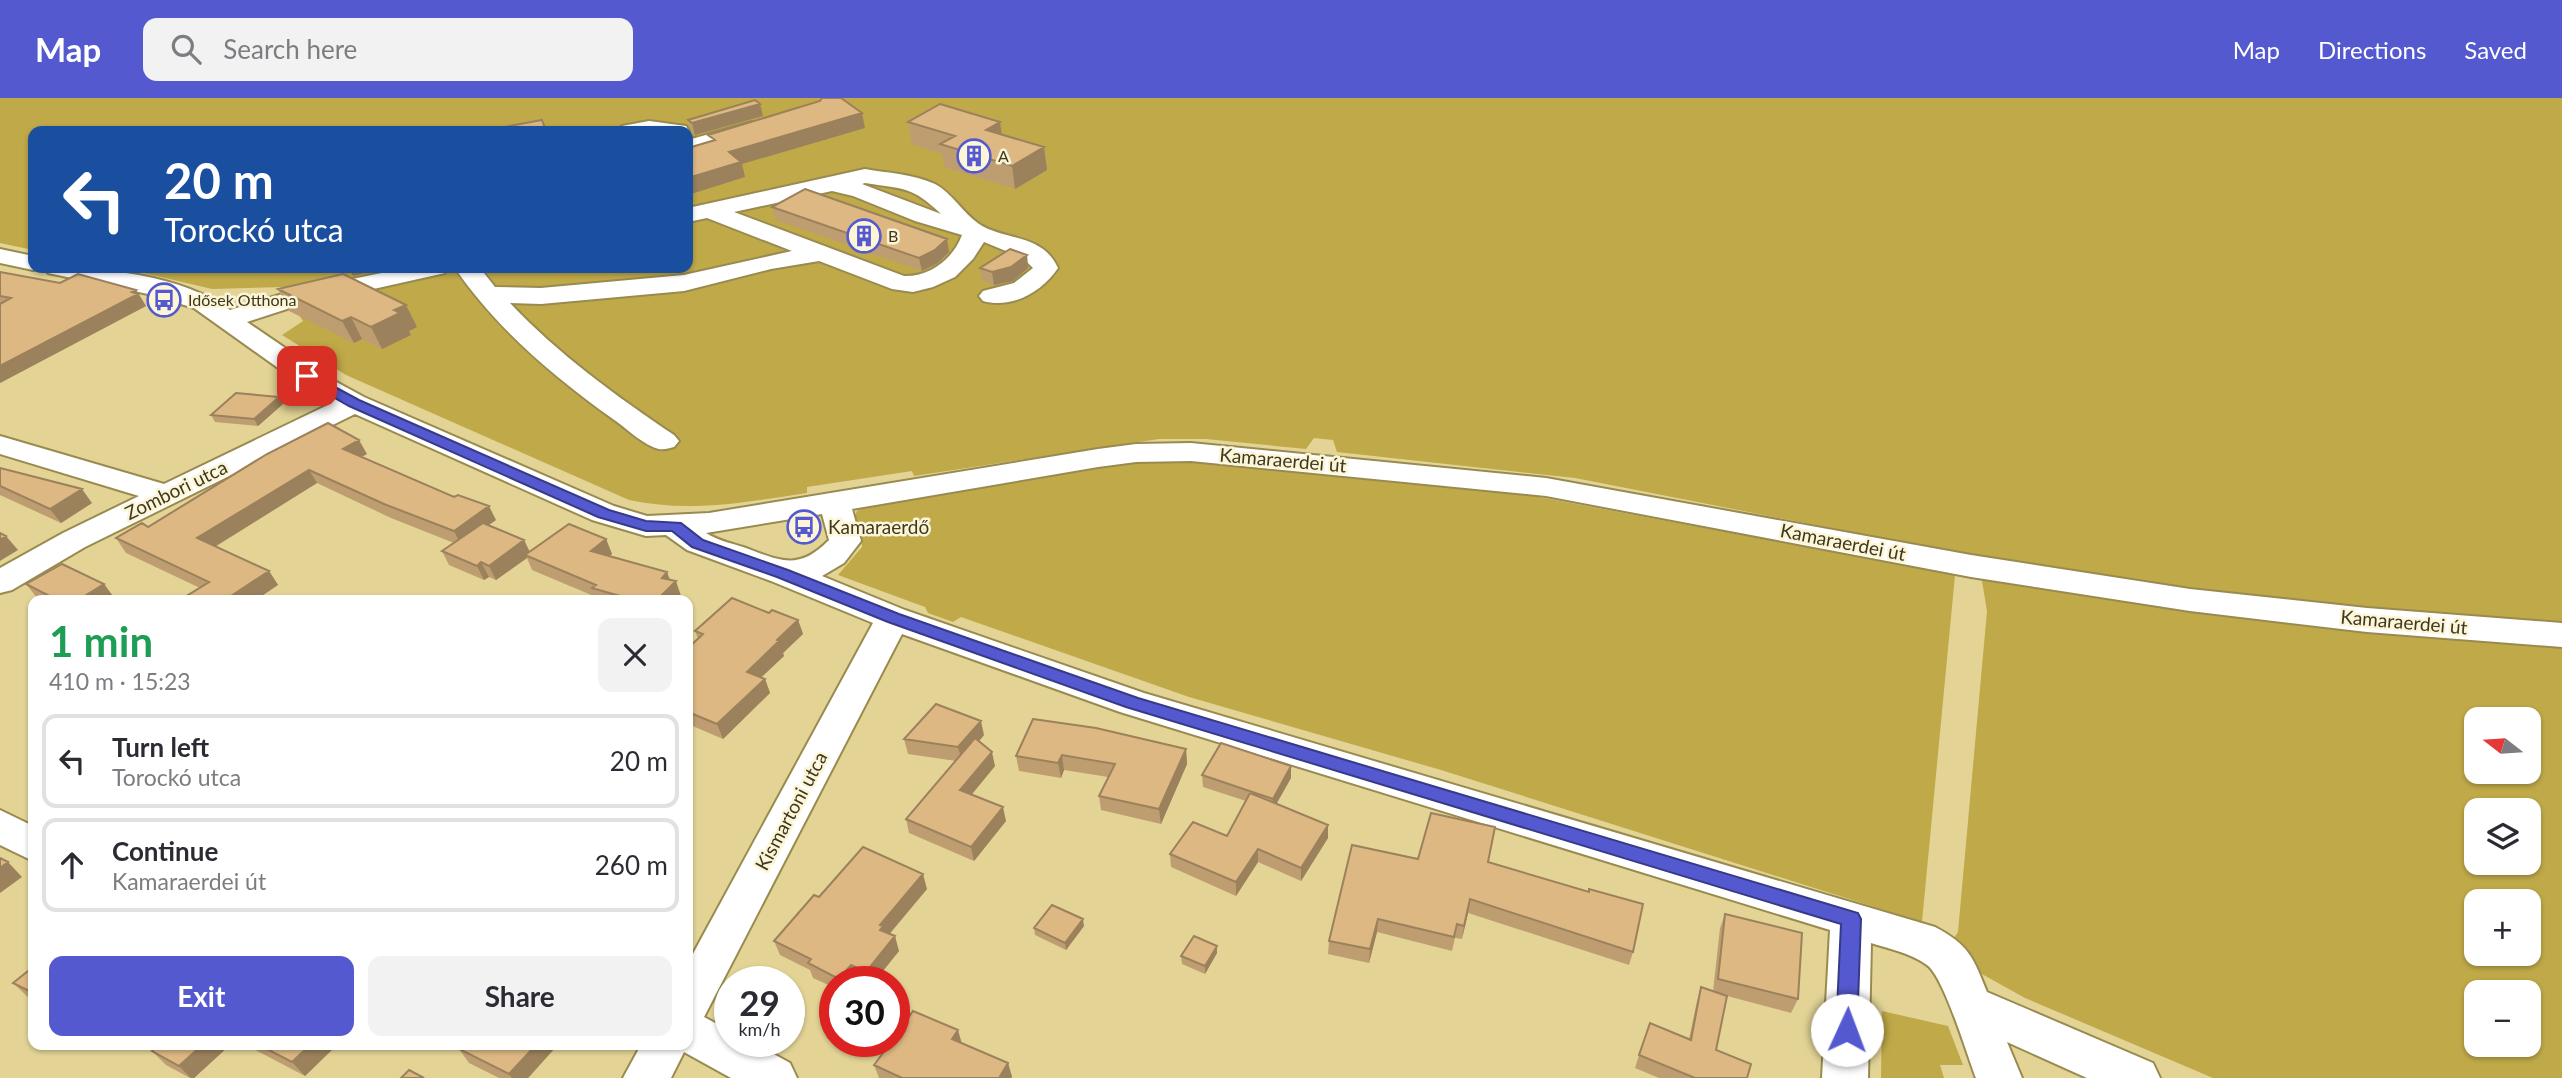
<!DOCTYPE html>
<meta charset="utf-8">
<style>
:root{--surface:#fff;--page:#f2f2f3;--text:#2b2b33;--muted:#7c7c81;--line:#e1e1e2;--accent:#5459d0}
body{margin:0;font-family:Lato,sans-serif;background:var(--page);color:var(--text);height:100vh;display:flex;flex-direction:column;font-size:26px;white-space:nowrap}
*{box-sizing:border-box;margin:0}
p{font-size:23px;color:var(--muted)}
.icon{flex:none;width:38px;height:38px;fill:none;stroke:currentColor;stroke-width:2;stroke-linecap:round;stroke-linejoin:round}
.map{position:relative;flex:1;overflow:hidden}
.drawer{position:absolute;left:28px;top:497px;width:665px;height:455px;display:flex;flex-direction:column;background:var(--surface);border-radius:14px;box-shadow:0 2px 5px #0004}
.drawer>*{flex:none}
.hud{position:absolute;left:28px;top:28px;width:665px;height:147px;border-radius:14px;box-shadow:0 2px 5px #0004;background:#1a4fa0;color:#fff;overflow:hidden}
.needle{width:46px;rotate:287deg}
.buttons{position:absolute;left:2464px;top:609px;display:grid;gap:14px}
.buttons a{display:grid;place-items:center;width:77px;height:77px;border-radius:14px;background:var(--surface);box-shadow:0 2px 5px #0004;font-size:35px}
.speed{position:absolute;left:714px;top:868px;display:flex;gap:14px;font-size:35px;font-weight:700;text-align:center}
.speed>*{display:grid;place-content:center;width:91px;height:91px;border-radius:50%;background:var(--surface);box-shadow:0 2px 5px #0004;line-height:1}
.speed small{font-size:18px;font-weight:400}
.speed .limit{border:10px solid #d22;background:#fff;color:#111}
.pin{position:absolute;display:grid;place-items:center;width:60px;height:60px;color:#fff;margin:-30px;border-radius:14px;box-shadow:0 4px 10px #0006}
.me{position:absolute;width:77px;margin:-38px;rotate:2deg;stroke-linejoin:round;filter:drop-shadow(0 0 5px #0008)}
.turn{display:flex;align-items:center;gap:24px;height:147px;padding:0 21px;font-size:32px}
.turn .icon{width:91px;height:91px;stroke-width:2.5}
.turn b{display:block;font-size:49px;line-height:60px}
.round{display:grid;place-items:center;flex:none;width:74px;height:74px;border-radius:14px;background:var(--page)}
.overview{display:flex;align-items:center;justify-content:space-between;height:119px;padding:0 21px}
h1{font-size:42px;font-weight:700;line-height:52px;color:#1e9e55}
.action{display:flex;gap:14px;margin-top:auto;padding:14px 21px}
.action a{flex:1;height:80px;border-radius:14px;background:var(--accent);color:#fff;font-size:28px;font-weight:700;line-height:80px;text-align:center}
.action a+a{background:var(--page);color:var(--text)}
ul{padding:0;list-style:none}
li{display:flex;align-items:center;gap:21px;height:94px;margin:0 14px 10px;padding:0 7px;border:4px solid var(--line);border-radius:14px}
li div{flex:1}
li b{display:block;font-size:26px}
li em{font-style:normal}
header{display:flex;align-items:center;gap:42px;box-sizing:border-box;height:98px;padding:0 35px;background:var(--accent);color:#fff}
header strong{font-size:33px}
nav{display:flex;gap:38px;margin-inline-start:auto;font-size:24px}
.search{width:490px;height:63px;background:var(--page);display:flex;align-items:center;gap:18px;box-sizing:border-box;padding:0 24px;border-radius:14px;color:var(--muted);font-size:26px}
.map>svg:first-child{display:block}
.green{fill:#bfa948;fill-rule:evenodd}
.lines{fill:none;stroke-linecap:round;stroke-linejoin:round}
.minor-casing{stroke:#998b4f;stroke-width:4}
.minor{fill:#fff;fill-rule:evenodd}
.wall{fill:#be9e71}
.shaded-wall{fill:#9b815c}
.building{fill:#ddb883;stroke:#9b815c;stroke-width:2}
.route{fill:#5459d0;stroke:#373a87;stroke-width:2}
.labels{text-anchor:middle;stroke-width:5;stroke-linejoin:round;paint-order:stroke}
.far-poi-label{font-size:16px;fill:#3e381e;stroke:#fcf5d7;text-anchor:start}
.street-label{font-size:19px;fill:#3e381e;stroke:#fcf5d7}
.poi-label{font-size:19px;fill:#3e381e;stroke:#fcf5d7;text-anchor:start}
</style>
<header>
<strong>Map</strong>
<div class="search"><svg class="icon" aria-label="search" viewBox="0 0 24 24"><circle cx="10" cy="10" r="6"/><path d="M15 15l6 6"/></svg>Search here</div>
<nav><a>Map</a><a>Directions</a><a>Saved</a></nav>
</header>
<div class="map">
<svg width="2562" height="980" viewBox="0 0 2562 980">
<rect width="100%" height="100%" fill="#e3d496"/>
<path class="green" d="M0,0H2562V980H2213L2025,900L1944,855L1958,834L1987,513L1978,459L1575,380L1337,354L1333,342L1314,340L1306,351L1206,341H1159L914,378L912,373L807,389V395C746,404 690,415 629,402L346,277L282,237L303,223C294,212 293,199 284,189L212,191L122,170H688V33H33V152L0,145ZM2476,621H2529V674H2476ZM2476,712H2529V765H2476ZM2476,803H2529V856H2476ZM2476,894H2529V947H2476Z
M1191,362L1512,394L1955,477L1922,824L1441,672L1189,599L961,519L953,524L928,515L925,509L838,477L862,449V435L854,420L857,413L867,408L1129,364Z
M1882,913L1948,928L1963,967H1940L1944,980H1881Z"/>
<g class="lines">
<defs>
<path id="minor" d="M649,23L686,28L689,33H619L622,28Z
M752,24L760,25L763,30L760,35L688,56V42Z
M865,71C888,75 913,76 935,86C952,95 963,115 979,126C1005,143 1042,135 1058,170C1042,194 1012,211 983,203L979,198L983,193L1014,185L1033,170L1023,160L984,144L973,161L955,179L933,189L913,194L892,191L819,163L771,171L684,193L541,206L510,205C558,256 616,298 674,337L679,343L674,349C667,351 661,353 653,349C639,343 626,330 613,321C554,279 495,229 455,170H480L495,189L541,190L684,177L792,153L707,120L688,124V110ZM865,85C903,91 912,88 941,116L862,86ZM832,93L853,98L915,123L962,137C953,161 930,179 904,178L734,114Z
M0,151L33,158V170H42L33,172L0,165Z
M45,170C106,170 179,176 230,212L289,194L406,170H448L445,175L293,209L247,224L329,280L364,299L614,408L647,418L709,415L1098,351L1136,346L1191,345L1546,380L1971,457L2190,491L2367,510L2562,525V549L2367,534L2190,513L1971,479L1546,398L1191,363L1136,364L1098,369L852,411L861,443L844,465L822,478L905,512L1144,595L1935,829C1969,847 1973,859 1987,894L2153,965L2160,980H2087L2007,944L2022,980H1976C1967,957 1944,879 1927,867C1910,855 1890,851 1871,845L1868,980H1822L1830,832L1120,614L902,536L704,919L730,933V943H750L790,965L797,980H731L684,954L671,980H623L641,947H688V865L873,525L771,483L687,452L666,437L646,438L592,422L355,316L85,449L12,492L0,495V470L63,435L139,398L0,356V338L164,386L332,305L309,292L194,210L148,196L48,175ZM822,416L829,442C798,474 779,462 743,449C730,445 717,442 706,435Z
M0,712L33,728V763L0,747Z"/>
</defs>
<use href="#minor" class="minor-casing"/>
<use href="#minor" class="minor"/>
</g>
<path class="wall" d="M760,6L763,18L695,37L691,34L688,21Z
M908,24H1000L1002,37L1044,49L1047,72L1015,91L944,69L942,56L912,46Z
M772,109L947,141L949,154L938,165L922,173L776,122Z
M1027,157L1028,170L1013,183L994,187L982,183L980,170Z
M0,174L60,185L136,192L146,208L0,285Z
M278,191L406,207L417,229L409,233L411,237L382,251L362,241L354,245L289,213Z
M279,299L283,306L258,328L215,324L211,317Z
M267,356H367L361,359L496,422L488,427L524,442L530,454L606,441L612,456L609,458L670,482L681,498L677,502H597L596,499L532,472L527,460L496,482L489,479L484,482L449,467L442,453L454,445L391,420L317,385L215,449L269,473L278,487L200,490L126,455L116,440L148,429Z
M0,370L92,405L61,425L0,397Z
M26,486H104L115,501L113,502H41L38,501Z
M769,515L798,522L803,536L783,555L784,558L761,579L765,581L770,595L723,641L688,626V550L698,541L695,533Z
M984,637L979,643L995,668L971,697L1006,723L974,763L909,735L906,721L956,663L908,656L904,641Z
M1186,651L1187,666L1161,726L1101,712L1099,698L1108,679L1064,672L1061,680L1019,673L1016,658Z
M1291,668V680L1276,706L1328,727V740L1301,783L1258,764L1236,798L1171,769L1170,756L1227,738L1246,703L1203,689L1202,677Z
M1495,729L1488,764L1633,854L1629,867L1468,815L1462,841L1455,840L1452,853L1377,834L1369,865L1328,856L1329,843L1418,761Z
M927,791L889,836L899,853L874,884H862L856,881L853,884H835V890L813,880L810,872L780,857L774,843L819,799Z
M1725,816L1798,901L1791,915L1727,898L1716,952L1747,980H1659L1635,970L1639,957L1689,941L1697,903L1701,889L1713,893L1720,830Z
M1084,828L1066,852L1035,837L1034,830Z
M1217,848V855L1205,876L1182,866L1181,858Z
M33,869V901L28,899L13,885Z
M962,945L1008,965L1012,979L1011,980H879L874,967Z
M146,947H230L194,980H190L166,967L152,953L155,951Z
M246,947H337L305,978Z
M555,950L528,980H499L469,965L459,951Z"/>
<path class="shaded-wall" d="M760,6L763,18L695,37L692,25Z
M862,15L865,30L742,66L745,79L688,97V80L729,54Z
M1000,24L1003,47L986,32Z
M1044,49L1047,72L1015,91L1012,68Z
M947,141L949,154L938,165L922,173L919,160Z
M1027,157L1028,170L1013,183L994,187L992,174Z
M349,170H385L353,178Z
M136,192L146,208L0,285V268Z
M406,207L417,229L409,233L411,237L382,251L371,229L394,212Z
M351,219L362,241L354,245L342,223Z
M279,299L283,306L258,328L254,321Z
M359,342L367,356L351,364L343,351Z
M309,372L317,385L206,454L197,440Z
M82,391L92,405L61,425L50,411Z
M489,408L496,422L461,447L454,433Z
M6,438L18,452L0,463V442Z
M606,441L612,456L597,467L591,453Z
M524,442L531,457H525L527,460L496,482L489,468Z
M481,464L489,479L484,482L477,468Z
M269,473L278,487L256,502H225Z
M667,474L672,487L676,483L681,498L677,502H657L662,480Z
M104,486L115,501L113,502H78Z
M798,522L803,536L783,555L784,558L752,588L747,574L777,542Z
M765,581L770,595L723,641L717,626Z
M981,623L984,637L962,664L958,649Z
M1186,651L1187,666L1161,726L1159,711Z
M992,654L995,668L964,706L960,692Z
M1062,657L1064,672L1061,680L1058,665Z
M1291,668V680L1273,712V701Z
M1003,709L1006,723L974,763L971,749Z
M1328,727V740L1301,783V770Z
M1258,751V764L1236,798V784Z
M8,764L22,779L0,795V770Z
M923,776L927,791L887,839L880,832V827Z
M1470,801L1468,815L1462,841L1464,828Z
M1083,821L1084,828L1066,852L1065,845Z
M1378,821L1377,834L1369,865L1370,851Z
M895,838L899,853L874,884H870L866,874Z
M1217,848V855L1205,876V868Z
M851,867L856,881L853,884H840L839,881Z
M958,932L962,946L952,941Z
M202,947H230L194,980H191L179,968Z
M310,947H337L305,978L292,964Z
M536,947H553L555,950L528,980H512L509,976Z
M1008,965L1012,979L1011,980H999Z"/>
<path class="building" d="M822,0H841L862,15L729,54L741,64L688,80V50L715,42L708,37L820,3Z
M755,2L760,6L692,25L688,22Z
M940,6L1000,24L986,32L1044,49L1012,68L940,46L955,38L908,24Z
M542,22L546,33H483Z
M805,91L947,141L935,152L919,160L772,109Z
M1010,151L1027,157L1011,169L992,174L980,170Z
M0,174L60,185L78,176L136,192L132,194L138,196L0,268V206L11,200L0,198Z
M343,176L406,207L394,212L400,215L371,229L351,219L342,223L278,191Z
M236,295L279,299L254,321L211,317Z
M328,325L359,342L343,351L454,399L458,397L489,408L454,433L384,406L309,372L197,440L269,473L225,502H180L209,484L116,440L142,425L148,429L267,356Z
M0,370L82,391L50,411L0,388Z
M483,425L524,442L489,468L481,464L477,468L442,453Z
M569,426L606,441L591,453L667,474L662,480L676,483L657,502H651L644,500L641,502H634L592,490L596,487L525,457Z
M0,435L6,438L0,442Z
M62,466L104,486L78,502H57L26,486Z
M732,500L769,515L772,512L798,522L777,542L779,543L747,574L765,581L717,626L688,614V550L703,536L695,533Z
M936,606L981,623L958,649L904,641Z
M1033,621L1096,630L1186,651L1159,711L1099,698L1115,666L1062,657L1058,665L1016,658Z
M975,640L992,654L960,692L1003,709L971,749L906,721Z
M1221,645L1291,668L1273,701L1202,677Z
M1250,695L1328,727L1301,770L1258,751L1236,784L1170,756L1193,724L1227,738Z
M1431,715L1495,729L1488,764L1589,794V791L1643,806L1633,854L1470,801L1464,828L1457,826L1454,839L1378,821L1370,851L1329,843L1352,747L1418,761Z
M863,749L923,776L880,827L883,828L880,832L895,838L866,874L851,867L839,881L808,865L811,861L774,843L814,797L819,799Z
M0,760L8,764L0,770Z
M1052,807L1083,821L1065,845L1034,830Z
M1725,816L1802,835L1798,901L1718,881Z
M1194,838L1217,848L1205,868L1181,858Z
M33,869V895L13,885Z
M1701,889L1727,898L1716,952L1751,966L1747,980H1695L1639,957L1650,925L1691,942Z
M913,913L958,932L952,941L1008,965L999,980H902L874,967L892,943H894V940Z
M158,947H202L179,968L152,953L159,947Z
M259,947H310L292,964Z
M462,947H536L509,976L459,951Z
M409,972L424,980H401Z"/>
<path class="route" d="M307,274L359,302L609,412L646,423L681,425L703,442L788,472L899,516L1138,600L1858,815L1861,821L1857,932L1854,938L1847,941L1839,938L1836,932L1841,826L1126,609L888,524L777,479L692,449L672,433H646L598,419L349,308L302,281L300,278Z"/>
<defs>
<symbol id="building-ring" viewBox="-11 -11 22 22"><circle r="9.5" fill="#fcf5d7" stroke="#5459d0" stroke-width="1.5"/><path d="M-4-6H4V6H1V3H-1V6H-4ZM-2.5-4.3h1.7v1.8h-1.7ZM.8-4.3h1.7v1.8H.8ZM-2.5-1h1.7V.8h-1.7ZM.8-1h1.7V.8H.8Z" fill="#5459d0"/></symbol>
<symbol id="bus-ring" viewBox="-11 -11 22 22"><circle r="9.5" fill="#fcf5d7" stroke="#5459d0" stroke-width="1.5"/><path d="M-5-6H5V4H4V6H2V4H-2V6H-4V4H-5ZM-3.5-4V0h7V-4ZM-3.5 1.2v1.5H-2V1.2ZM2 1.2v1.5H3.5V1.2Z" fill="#5459d0"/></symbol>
</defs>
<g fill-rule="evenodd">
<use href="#building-ring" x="955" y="39" width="38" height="38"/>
<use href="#building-ring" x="845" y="119" width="38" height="38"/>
<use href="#bus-ring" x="145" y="183" width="38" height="38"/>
<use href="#bus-ring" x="785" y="410" width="38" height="38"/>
</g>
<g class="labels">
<g class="far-poi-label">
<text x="998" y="64">A</text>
<text x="888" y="144">B</text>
<text x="188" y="208">Idősek Otthona</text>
</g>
<g class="street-label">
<text transform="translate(1283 362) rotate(5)" y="7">Kamaraerdei út</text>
<text transform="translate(176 392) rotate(-26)" y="7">Zombori utca</text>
<text transform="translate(1843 444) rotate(11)" y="7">Kamaraerdei út</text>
<text transform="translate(2404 524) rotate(5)" y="7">Kamaraerdei út</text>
<text transform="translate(791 713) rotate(-62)" y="7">Kismartoni utca</text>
</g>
<g class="poi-label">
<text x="828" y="436">Kamaraerdő</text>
</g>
</g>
</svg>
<div class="buttons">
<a><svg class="needle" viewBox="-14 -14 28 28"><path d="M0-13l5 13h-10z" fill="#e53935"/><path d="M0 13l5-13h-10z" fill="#7c7c81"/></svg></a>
<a><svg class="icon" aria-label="layers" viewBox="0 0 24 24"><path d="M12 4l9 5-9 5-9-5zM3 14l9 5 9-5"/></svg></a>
<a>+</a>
<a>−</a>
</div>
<div class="speed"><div>29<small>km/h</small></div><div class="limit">30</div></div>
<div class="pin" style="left:307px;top:278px;background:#d93025"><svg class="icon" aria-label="arrive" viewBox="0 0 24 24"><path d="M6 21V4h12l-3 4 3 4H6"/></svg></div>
<svg class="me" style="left:1847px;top:932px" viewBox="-20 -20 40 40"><circle r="19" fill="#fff"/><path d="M0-13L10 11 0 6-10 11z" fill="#5459d0"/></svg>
<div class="hud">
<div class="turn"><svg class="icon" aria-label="left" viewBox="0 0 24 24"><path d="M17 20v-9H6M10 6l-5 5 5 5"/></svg><div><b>20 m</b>Torockó utca</div></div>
</div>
<section class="drawer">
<div class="overview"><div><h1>1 min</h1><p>410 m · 15:23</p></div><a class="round"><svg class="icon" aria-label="close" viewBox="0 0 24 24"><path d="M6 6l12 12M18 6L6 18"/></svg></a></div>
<ul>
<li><svg class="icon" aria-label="left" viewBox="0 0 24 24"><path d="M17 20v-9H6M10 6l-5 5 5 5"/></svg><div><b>Turn left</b><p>Torockó utca</p></div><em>20 m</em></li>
<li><svg class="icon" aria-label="ahead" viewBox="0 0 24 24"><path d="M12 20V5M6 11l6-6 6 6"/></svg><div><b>Continue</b><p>Kamaraerdei út</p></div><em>260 m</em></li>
</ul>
<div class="action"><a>Exit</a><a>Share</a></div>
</section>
</div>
